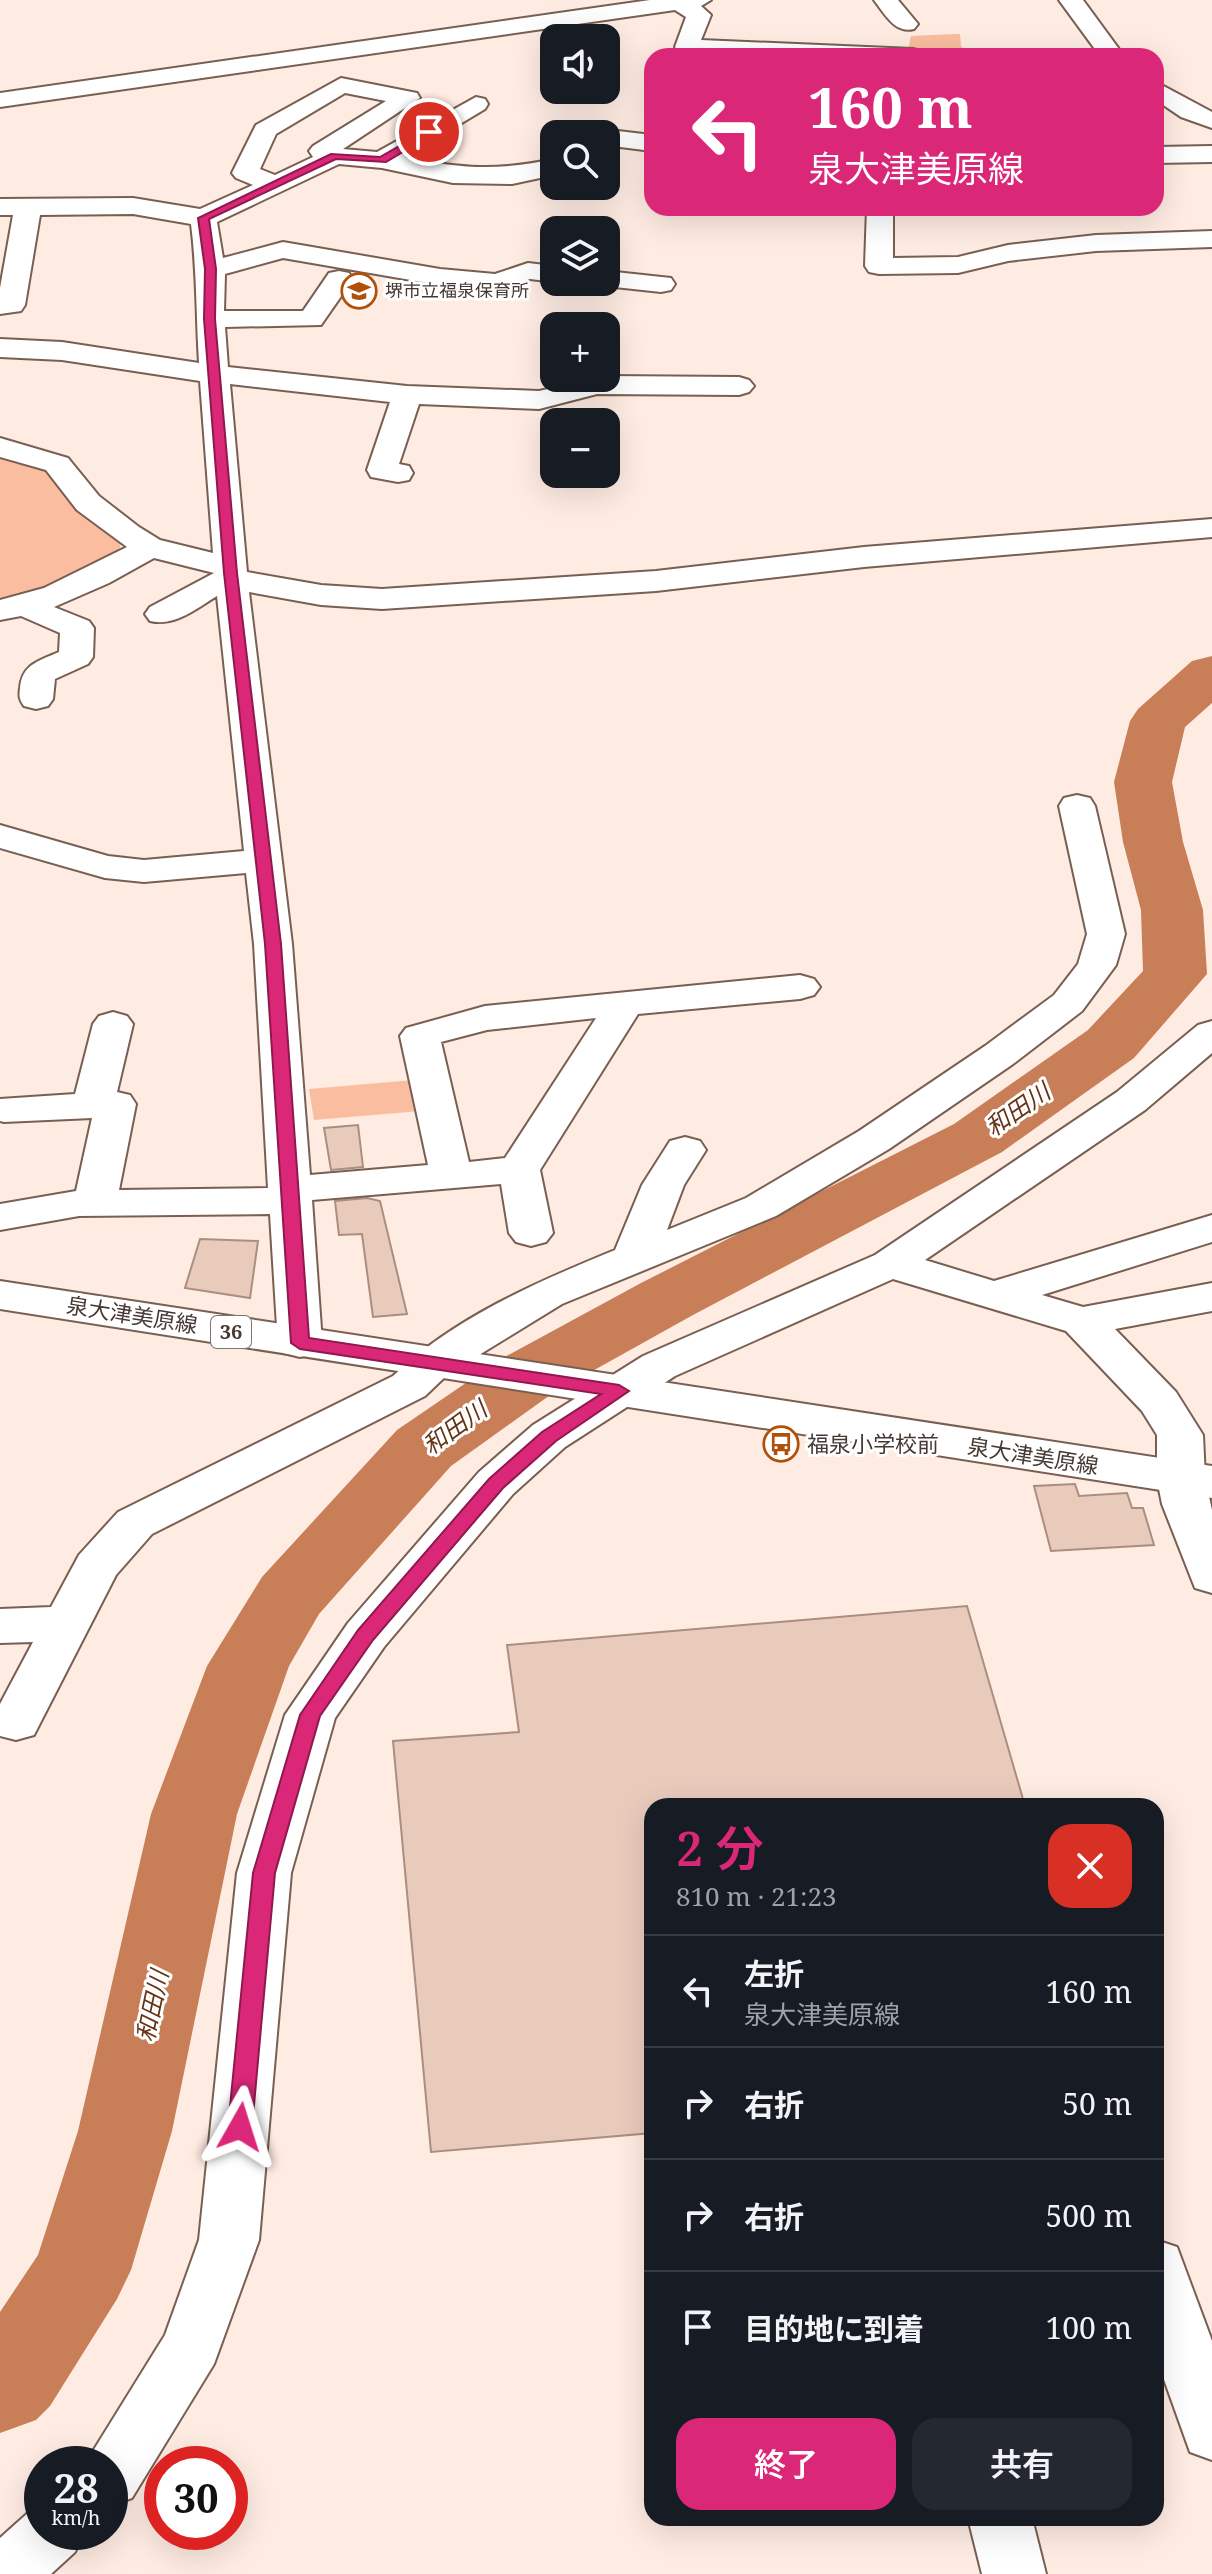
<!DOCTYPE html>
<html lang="ja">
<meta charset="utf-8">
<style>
:root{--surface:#171b24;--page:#242831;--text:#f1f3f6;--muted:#9ea1a6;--line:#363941;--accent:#db2777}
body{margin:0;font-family:"Noto Serif","Noto Sans JP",serif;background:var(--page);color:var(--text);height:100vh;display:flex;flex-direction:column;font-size:30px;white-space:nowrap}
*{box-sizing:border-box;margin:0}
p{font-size:26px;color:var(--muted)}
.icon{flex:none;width:44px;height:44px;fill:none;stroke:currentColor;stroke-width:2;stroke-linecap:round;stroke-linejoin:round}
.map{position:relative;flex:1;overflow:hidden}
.side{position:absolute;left:644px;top:1798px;width:520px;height:728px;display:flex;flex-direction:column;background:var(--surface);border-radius:24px;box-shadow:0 8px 32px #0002}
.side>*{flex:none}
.top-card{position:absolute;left:644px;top:48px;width:520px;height:168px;border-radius:24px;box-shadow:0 8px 32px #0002;background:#db2777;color:#fff;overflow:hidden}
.tools{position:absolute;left:540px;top:24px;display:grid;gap:16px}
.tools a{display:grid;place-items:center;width:80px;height:80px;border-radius:16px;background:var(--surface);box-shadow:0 8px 32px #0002;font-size:40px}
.speed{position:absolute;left:24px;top:2446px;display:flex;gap:16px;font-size:40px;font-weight:700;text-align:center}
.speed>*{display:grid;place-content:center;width:104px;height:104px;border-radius:50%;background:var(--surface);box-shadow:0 8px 32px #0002;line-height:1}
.speed small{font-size:20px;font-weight:400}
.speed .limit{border:12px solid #d22;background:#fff;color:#111}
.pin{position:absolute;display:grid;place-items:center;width:68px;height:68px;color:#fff;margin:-34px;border:4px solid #fff;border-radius:50%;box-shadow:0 2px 8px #0007}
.me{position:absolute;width:88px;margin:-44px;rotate:6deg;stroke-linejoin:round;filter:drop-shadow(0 0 6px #0008)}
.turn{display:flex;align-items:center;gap:28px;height:168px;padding:0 32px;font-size:36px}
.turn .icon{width:104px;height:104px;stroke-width:2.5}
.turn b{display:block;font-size:56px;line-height:68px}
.round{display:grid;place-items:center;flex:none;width:84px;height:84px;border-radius:24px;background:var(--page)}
.head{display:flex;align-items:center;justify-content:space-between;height:136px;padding:0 32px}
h1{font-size:48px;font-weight:600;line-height:60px;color:var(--accent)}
.button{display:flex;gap:16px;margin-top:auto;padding:16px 32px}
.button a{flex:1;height:92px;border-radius:24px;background:var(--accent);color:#fff;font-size:32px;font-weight:600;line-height:92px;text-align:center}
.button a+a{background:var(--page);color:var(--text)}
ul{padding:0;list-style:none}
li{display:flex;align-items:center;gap:24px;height:112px;padding:0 32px;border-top:2px solid var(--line)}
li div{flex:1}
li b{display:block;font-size:30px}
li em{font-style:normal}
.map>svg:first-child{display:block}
.green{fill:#fabd9f}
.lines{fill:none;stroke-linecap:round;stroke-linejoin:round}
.river{fill:#c87e57;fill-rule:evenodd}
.building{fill:#e9cbbc;stroke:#aa8e7f;stroke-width:2}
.minor-casing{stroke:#795f51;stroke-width:4}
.major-casing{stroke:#795f51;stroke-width:4}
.minor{fill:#fff;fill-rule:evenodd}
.major{fill:#fff;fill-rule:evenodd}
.route{fill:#db2777;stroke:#8e194d;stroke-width:2}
.labels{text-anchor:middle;stroke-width:6;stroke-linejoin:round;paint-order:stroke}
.far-poi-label{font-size:18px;fill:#463933;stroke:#fff;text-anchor:start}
.shield{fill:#fff;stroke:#7e7470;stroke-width:2}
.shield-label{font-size:20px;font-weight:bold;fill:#463933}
.street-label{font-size:22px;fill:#463933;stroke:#fff}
.poi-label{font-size:22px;fill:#463933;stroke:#fff;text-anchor:start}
.water-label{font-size:24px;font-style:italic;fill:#653317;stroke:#fff}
</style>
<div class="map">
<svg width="1212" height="2574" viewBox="0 0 1212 2574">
<rect width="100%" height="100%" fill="#feebe2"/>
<path class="green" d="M954,34H960L961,46L966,52L927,54V51L908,50L911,36Z
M0,454L44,469L68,500L121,541L118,559L34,598L0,602Z
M414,1080L420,1111L314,1120L309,1089Z"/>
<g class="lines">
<path class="river" d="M1212,656V703L1185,727L1172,782L1183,842L1203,910L1207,974L1134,1058L1002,1152L693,1315L553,1393L451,1466L319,1614L289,1666L237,1814L172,2131L131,2270L117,2299L50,2406L36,2420L0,2433V2312L38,2255L78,2131L151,1814L207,1666L262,1577L397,1430L501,1359L641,1283L954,1124L1088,1030L1143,971L1141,910L1123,842L1114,782L1130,721L1138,709L1192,661Z"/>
</g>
<path class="building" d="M358,1125L363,1167L331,1170L324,1128Z
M367,1198L380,1201L407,1314L373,1317L362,1234L339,1235L335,1201Z
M200,1239L258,1241L250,1298L185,1288Z
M1075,1484L1079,1496L1127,1493L1132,1508H1143L1154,1545L1051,1551L1034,1486Z
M967,1606L1025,1806H652V2133L431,2152L393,1741L519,1732L507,1645Z"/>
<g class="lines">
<defs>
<path id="minor" d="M650,0H711L701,6L711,15L701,40L913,49L921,51L925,56L687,54L679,52L675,47L686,17L675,10L0,107V93Z
M874,0H898L918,24L914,29C895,34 885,14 874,0Z
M1059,0H1083L1124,56H1100Z
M341,78L417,93L420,98L343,149L377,152L476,97L485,99L488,104L485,109L405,157C462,169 497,171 554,159V175L512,184L453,183L382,168L339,164L217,222L223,258L283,242L440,269L495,274L528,263L554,266L555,282L530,279L497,290L440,285L283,258L225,274L224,311H303L329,273L339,271L349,273L353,279L321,325L225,327L228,367L407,386L539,391L606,376L739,377L749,380L754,386L749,392L739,395L597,394L539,409L419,404L399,464L409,466L413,473L409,480L398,482L371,477L367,470L390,402L230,384L247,572L321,585L382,589L656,571L864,547L1212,519V537L864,567L656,591L382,609L321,605L249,592L292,944L310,1175L428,1165L400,1036L406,1028L485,1006L800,975L814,979L820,987L814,995L800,999L638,1014L540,1170L553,1233L546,1242L531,1246L516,1242L509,1233L501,1184L312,1200L322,1343L316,1353L300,1357L284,1353L278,1343L270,1214L79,1216L0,1230V1204L76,1191L92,1118L4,1122L0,1121V1099L75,1094L93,1024L99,1016L113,1012L127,1016L133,1024L117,1092L130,1095L136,1104L119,1190L268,1188L254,944L246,873L144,882L105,878L0,848V825L108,856L144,860L244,851L217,596C197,608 175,627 150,621L145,614L150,607L214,573L154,558L109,583L54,607L89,621L94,628L93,657L88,664L55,679L53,699L48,706L36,709L24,706C19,699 19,696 20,688C22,664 39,661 59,652L60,633L21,616L0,620V600L44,588L127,547L77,510L46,470L0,457V438L68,458L99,496L139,527L160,540L213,553L200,381L62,360L0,357V339L62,342L199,363C196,316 197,270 191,224L133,214L40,215L25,305L21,311L0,314V288L13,215H0V199L133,198L200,209L253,185L236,178L232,173L256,125ZM345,93L386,101L313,146L309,151L313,157L275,175L260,169L276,134ZM596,1018L505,1158L469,1162L441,1042L487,1030Z
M1156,82L1212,112V128L1181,117L1156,100Z
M618,131L652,135V151L620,147L606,151V135Z
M1212,146V162L1156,163V147Z
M867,208H893V258L958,257L1008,245L1096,235L1212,231V247L1096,251L1008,261L958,273L879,274L869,272L865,266Z
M606,271L671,278L675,284L671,290L661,292L596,285L594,282H606Z
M1077,795L1090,798L1095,806L1125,934L1116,965L1082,1011L1013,1064L889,1149L776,1216L562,1304L448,1374L425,1396L152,1534L116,1575L34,1735L16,1740L0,1736V1704L33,1642L0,1643V1609L51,1607L79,1555L118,1512L393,1376C455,1317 537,1282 615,1250L642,1185L670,1141L685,1137L700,1141L706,1150L684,1185L667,1230L746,1198L859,1131L985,1046L1054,995L1078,964L1087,934L1059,806L1064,798Z
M1212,1021V1053L1145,1110L925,1260L994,1281L1212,1215V1242L1042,1295L1083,1307L1212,1283V1311L1115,1329L1176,1392L1203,1435L1205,1479L1212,1510V1593L1195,1588L1162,1504L1157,1479V1435L1142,1411L1066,1331L893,1279L675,1376L565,1447L513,1494L384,1647L335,1718L291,1873L259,2240L214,2364L132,2498L110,2506V2464H85L165,2335L199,2240L237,1873L285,1715L348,1623L479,1472L533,1425L643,1356L875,1255L1117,1092L1198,1025Z
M1156,2240L1177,2247L1212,2341V2460L1190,2452L1156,2357Z
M42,2507V2532H84L75,2552L51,2574H0V2538L29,2512Z
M968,2518H1032L1046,2574H982Z"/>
<path id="major" d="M0,1281L1212,1466V1498L0,1309Z"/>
</defs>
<use href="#minor" class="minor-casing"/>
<use href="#major" class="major-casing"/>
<use href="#minor" class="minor"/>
<use href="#major" class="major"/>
</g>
<path class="route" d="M429,129L434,132L433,134L386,162L336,159L209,219L216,269L215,319L237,573L281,944L309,1338L619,1385L629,1391L556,1441L503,1488L373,1640L320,1716L275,1873L252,2127L249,2133L240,2136L232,2133L228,2127L253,1873L300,1715L358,1630L489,1479L542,1432L601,1394L300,1349L291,1343L265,944L224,573L204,319L205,269L198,218L331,154L380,157Z"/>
<defs>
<symbol id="school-ring" viewBox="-11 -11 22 22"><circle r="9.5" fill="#fff" stroke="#b0500a" stroke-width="1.5"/><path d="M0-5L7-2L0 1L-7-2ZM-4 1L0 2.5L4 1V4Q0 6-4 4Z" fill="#b0500a"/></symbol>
<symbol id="bus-ring" viewBox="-11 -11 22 22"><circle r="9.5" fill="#fff" stroke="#b0500a" stroke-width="1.5"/><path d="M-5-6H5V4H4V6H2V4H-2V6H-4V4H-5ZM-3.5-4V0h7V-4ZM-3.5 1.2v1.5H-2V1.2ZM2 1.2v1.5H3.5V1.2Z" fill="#b0500a"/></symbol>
</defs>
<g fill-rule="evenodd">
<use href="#school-ring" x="339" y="271" width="40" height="40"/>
<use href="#bus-ring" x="761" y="1424" width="40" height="40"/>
</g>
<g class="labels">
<g class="far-poi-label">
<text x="385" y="297">堺市立福泉保育所</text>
</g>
<rect class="shield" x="211" y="1316" width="40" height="32" rx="6"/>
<g class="shield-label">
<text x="231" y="1339">36</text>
</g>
<g class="street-label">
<text transform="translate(132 1315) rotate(9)" y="8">泉大津美原線</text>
<text transform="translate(1033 1456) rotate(9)" y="8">泉大津美原線</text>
</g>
<g class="poi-label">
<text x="807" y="1452">福泉小学校前</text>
</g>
<g class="water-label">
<text transform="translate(1018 1110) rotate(-35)" y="8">和田川</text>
<text transform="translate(455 1428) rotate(-36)" y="8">和田川</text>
<text transform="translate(153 2006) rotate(-78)" y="8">和田川</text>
</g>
</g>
</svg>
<div class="tools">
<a><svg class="icon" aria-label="sound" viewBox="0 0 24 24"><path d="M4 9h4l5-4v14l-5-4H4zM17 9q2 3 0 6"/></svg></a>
<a><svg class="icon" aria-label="search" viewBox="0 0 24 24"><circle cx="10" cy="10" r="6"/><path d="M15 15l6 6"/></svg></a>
<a><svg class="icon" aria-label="layers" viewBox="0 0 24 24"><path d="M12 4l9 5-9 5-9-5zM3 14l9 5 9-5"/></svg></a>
<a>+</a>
<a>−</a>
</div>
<div class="speed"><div>28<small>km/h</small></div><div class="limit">30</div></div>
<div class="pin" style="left:429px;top:132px;background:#d93025"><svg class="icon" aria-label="arrive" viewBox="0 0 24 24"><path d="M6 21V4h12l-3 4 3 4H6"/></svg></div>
<svg class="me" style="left:240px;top:2127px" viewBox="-20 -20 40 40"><path d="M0-17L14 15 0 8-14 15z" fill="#db2777" stroke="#fff" stroke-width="4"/></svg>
<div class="top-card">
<div class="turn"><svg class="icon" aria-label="left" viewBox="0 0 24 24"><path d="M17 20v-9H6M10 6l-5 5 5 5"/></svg><div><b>160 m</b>泉大津美原線</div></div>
</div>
<section class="side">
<div class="head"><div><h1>2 分</h1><p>810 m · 21:23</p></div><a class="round" style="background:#d93025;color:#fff"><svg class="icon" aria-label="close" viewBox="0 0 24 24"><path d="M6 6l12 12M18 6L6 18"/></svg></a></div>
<ul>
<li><svg class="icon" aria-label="left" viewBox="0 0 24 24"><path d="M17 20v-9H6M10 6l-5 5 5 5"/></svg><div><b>左折</b><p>泉大津美原線</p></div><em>160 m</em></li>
<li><svg class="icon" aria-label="right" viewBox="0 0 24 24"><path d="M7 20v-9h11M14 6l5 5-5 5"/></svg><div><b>右折</b></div><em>50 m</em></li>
<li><svg class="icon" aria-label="right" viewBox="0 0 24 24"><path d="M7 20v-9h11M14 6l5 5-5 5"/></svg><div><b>右折</b></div><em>500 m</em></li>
<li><svg class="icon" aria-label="arrive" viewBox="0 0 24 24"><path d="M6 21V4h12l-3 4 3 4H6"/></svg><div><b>目的地に到着</b></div><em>100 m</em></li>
</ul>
<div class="button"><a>終了</a><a>共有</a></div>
</section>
</div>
